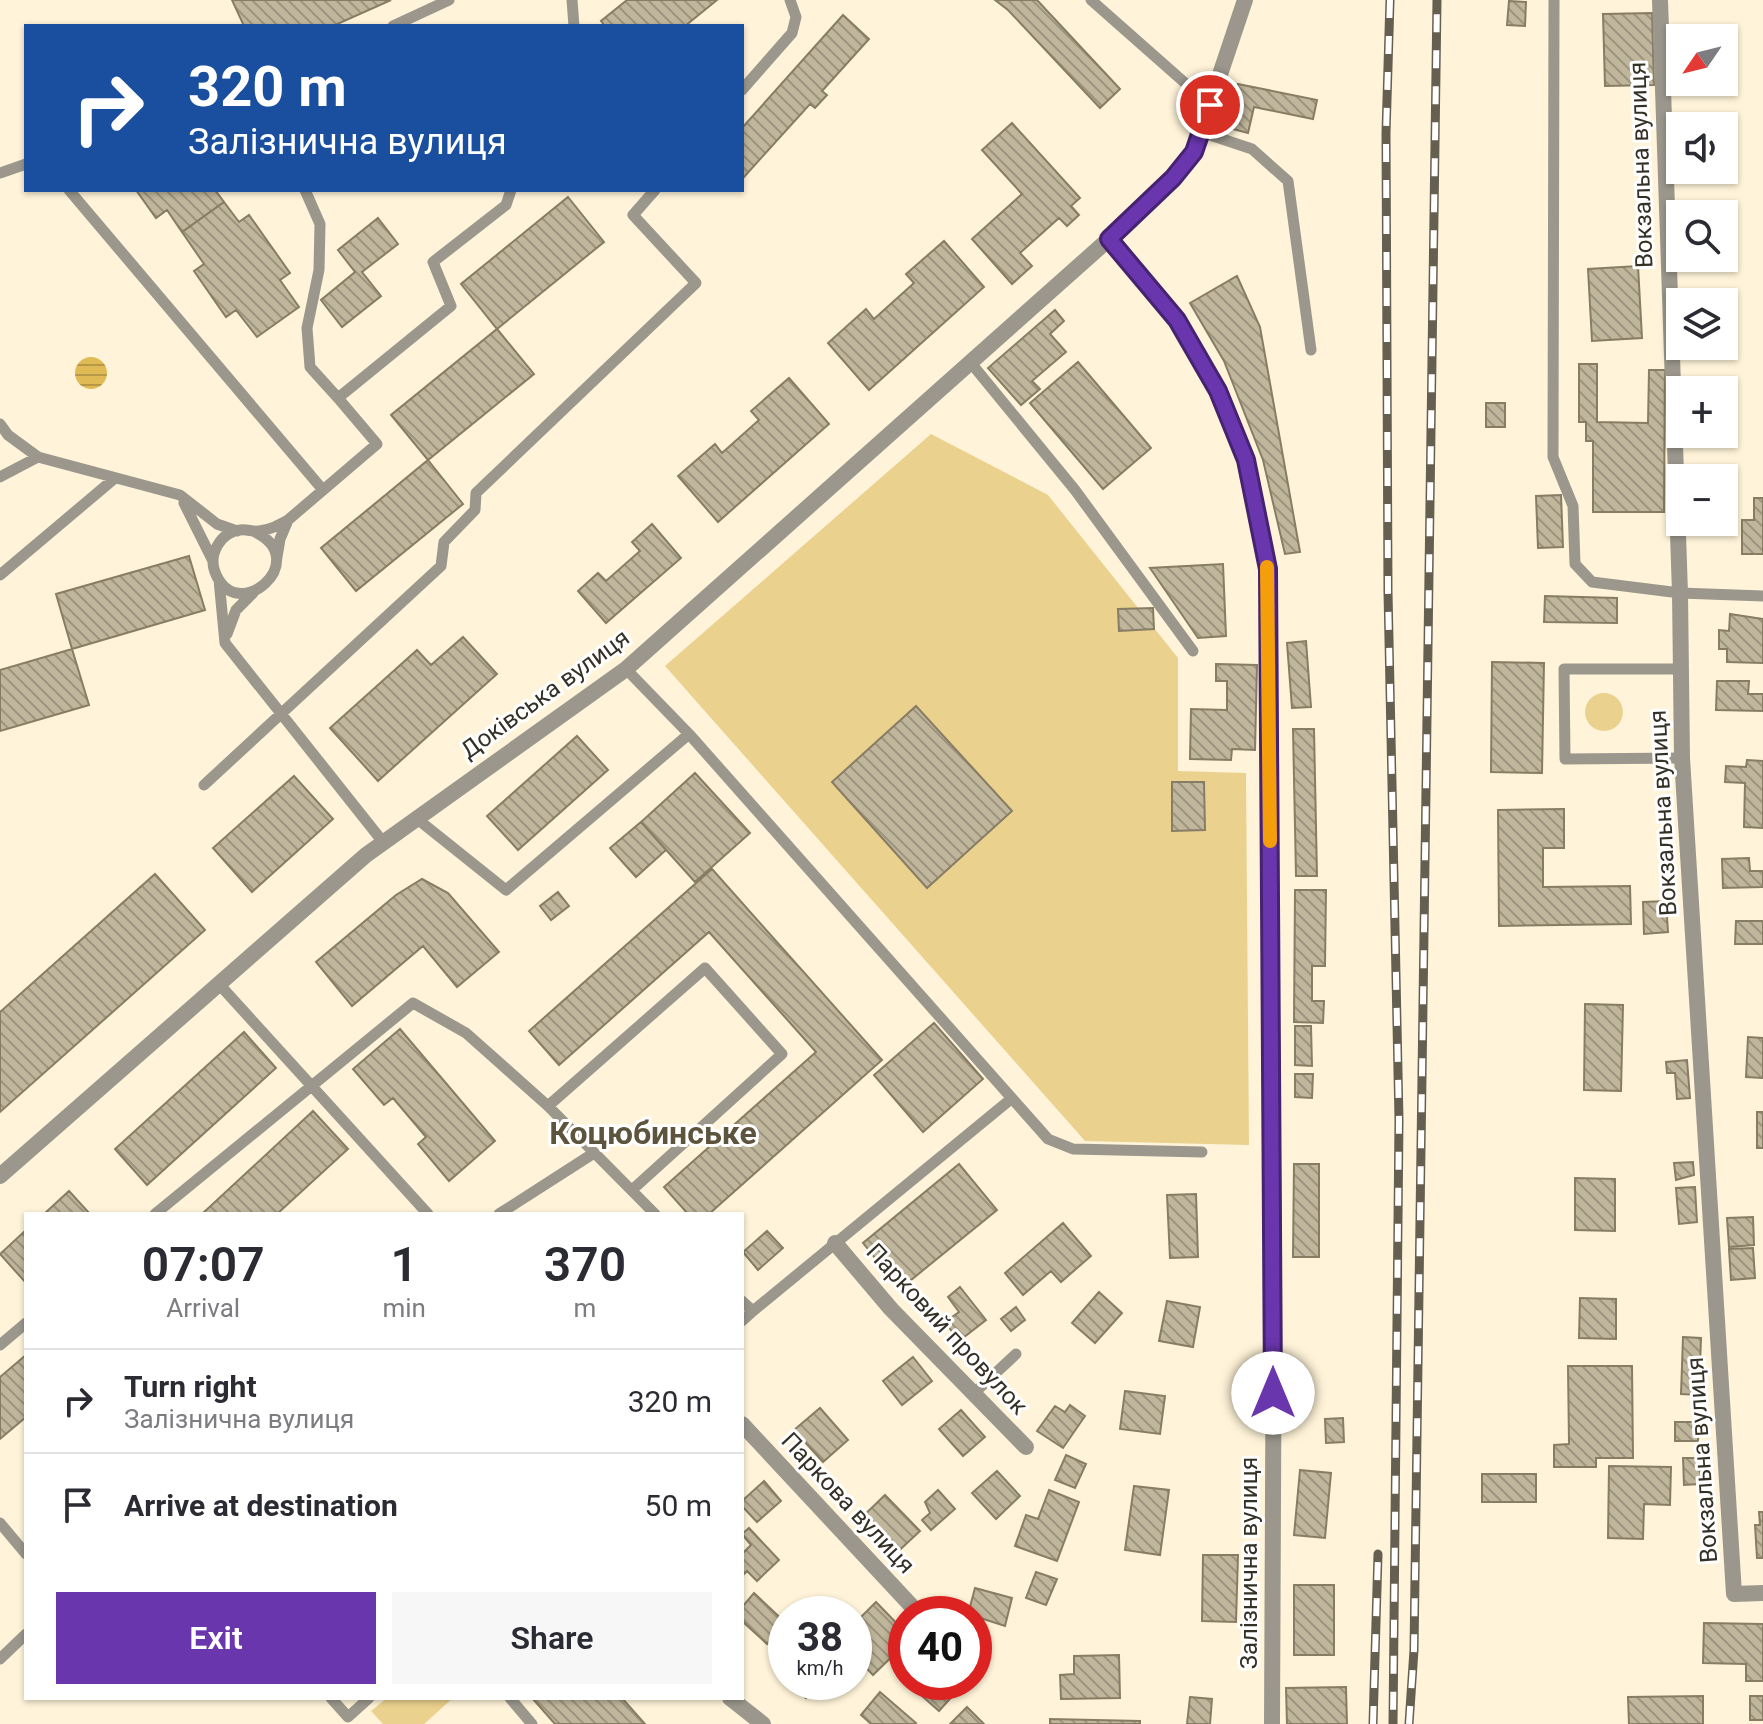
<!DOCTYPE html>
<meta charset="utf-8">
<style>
:root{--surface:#fff;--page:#f7f7f7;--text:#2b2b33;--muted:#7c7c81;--line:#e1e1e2;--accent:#6a36ae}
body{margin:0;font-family:Roboto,sans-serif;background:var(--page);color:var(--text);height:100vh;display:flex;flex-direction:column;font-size:30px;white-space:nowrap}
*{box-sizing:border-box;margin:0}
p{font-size:26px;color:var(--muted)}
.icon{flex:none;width:44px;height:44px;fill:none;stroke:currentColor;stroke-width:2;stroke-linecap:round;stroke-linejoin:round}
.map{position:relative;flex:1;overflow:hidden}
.panel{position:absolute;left:24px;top:1212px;width:720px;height:488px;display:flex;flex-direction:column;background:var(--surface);border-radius:0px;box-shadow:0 2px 6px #0004}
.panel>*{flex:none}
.banner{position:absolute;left:24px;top:24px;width:720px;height:168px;border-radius:0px;box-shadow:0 2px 6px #0004;background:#1a4fa0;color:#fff;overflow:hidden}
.needle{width:52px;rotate:235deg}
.buttons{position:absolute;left:1666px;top:24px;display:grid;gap:16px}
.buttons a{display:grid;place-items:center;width:72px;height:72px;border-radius:0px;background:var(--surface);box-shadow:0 2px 6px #0004;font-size:40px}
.speed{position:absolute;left:768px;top:1596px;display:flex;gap:16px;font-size:40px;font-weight:700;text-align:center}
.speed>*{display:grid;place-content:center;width:104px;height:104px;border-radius:50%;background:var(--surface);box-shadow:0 2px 6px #0004;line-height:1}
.speed small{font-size:20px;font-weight:400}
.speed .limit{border:12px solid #d22;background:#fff;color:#111}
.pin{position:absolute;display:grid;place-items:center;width:68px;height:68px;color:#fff;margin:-34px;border:4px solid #fff;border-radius:50%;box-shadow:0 2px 8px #0007}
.me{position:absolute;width:88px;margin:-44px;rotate:0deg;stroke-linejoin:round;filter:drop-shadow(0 0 6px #0008)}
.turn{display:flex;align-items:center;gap:28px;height:168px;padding:0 32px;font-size:36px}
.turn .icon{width:104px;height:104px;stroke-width:2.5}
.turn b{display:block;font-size:56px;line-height:68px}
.eta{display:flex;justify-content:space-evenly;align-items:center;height:136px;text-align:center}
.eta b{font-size:48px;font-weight:600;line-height:56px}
.button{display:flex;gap:16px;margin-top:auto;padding:16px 32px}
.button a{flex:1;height:92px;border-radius:0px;background:var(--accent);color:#fff;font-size:32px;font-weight:600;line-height:92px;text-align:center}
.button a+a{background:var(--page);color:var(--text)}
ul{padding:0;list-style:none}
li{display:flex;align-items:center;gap:24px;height:104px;padding:0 32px;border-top:2px solid var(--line)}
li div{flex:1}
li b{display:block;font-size:30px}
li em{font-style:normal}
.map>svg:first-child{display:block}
.green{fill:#ebd18e}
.water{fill:url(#water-rules)}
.building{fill:url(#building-back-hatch);stroke:#877d64;stroke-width:2}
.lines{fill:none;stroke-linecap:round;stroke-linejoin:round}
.service{stroke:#9b978c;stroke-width:11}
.minor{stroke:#9b978c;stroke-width:16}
.tertiary{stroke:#9b978c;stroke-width:16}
.rail-casing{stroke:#655f51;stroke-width:9}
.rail{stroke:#fff;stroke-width:6;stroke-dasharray:18;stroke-linecap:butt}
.route-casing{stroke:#452371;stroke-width:20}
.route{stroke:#6a36ae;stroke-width:14}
.slow{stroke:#f59e0b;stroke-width:14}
.labels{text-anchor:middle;stroke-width:6;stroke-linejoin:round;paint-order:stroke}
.street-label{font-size:24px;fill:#343026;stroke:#fff}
.district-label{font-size:32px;font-weight:bold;fill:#5d543d;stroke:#fff}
</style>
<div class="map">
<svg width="1763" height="1724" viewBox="0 0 1763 1724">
<defs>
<pattern id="water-rules" width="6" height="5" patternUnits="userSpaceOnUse" patternTransform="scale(2)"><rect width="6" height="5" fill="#e0bb55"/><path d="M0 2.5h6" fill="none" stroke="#b69846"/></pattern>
<pattern id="building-back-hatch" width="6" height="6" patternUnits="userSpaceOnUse" patternTransform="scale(2)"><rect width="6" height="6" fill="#c0b69c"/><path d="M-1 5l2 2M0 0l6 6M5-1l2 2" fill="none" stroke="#9d947f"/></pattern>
</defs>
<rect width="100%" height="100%" fill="#fff4d9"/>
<path class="green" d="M931,434L1048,495L1178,658V771L1246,773L1249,1145L1085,1141L665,666Z
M1585 712a19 19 0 1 1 38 0a19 19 0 1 1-38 0Z
M387,1698H453L424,1724H383L371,1711Z"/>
<path class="water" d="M75 373a16 16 0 1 1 32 0a16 16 0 1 1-32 0Z"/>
<path class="building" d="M232,0H391L333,26H244Z
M627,0H717L685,26H605L601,21Z
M995,0H1037L1120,89L1100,108L1008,10Z
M1509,1L1526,2L1525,26L1507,25Z
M1652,13L1654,85L1605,86L1603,14Z
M843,15L869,39L822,91L827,95L815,108L810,104L744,177L742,175V128Z
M1238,84L1317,100L1313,119L1254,107L1248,133L1229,128Z
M1012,123L1080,198L1071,206L1079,215L1067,226L1059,218L1020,253L1032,266L1012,284L972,239L1022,194L982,150Z
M136,190H215L224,202L182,232L167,210L156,218Z
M568,197L604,242L497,329L461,284Z
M224,202L239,222L249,215L290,273L280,280L299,307L257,337L236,310L226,317L194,271L204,264L182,232Z
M378,218L398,244L362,272L381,296L342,327L321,300L355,272L338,250Z
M944,241L984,287L869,390L828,343L866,309L874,319L914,283L906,274Z
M1638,266L1642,338L1592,341L1588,269Z
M1237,276L1260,327L1300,552L1285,554L1263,460L1224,361L1190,303Z
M1055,310L1064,321L1050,334L1066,352L1032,381L1040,389L1021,405L988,368Z
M497,329L534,374L428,460L391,415Z
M1078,362L1151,448L1103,489L1030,403Z
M1579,364H1597V422L1648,423L1649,370H1665L1664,512H1593V441H1586V422H1579Z
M789,378L829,424L718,522L678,476L715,444L722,453L759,420L751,411Z
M1486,403H1505V427H1486Z
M428,460L463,504L356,591L321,548Z
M1561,495L1563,547L1538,548L1536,496Z
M1754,498H1763V554H1742V520H1754Z
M652,524L681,558L606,623L578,591L598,573L606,581L640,551L632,542Z
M189,556L205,610L72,649L56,594Z
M1223,564L1226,636L1198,638L1150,568Z
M1545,596L1617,598V623L1544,622Z
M1153,608L1154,629L1119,631L1118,609Z
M1730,614L1763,619V663L1727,662V649H1719V630L1729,631Z
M463,637L497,674L378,781L330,728L417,650L431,665Z
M1306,641L1311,707L1292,708L1287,643Z
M72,649L89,705L0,731V670Z
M1492,662L1544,663L1542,773L1491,772Z
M1216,664L1257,665L1255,750L1232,749L1231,760L1190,759L1191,709L1227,710V681H1216Z
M1717,681H1749L1748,694H1763V711L1716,710Z
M916,706L1012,811L927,888L832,782Z
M1293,729H1314L1317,876H1296Z
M577,736L608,770L518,850L487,816Z
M1747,760L1763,761V828L1744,827L1745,783L1725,782L1726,766L1746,767Z
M695,773L750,833L695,882L641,822Z
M294,776L333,819L252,892L213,848Z
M1172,782H1204L1205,830L1172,831Z
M1564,809V848H1543V887L1630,886L1631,924L1499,926L1498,810Z
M641,822L666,850L636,877L610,848Z
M1749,858L1750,871H1763V887L1723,888L1722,859Z
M712,869L882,1060L709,1214H688L664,1187L816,1052L709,932L559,1065L529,1031Z
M155,874L205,930L0,1112V1012Z
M422,879L448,893L499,952L457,987L423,946L352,1006L316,962L396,895Z
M1295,890H1326L1325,966H1312V1001H1324L1323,1023L1294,1022Z
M558,892L569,906L551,920L540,906Z
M1666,901L1668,932L1644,934L1643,902Z
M1736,921H1763V944H1735Z
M1585,1004L1623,1005L1621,1091L1584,1090Z
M934,1023L983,1079L923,1132L874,1075Z
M1295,1026H1311L1312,1066L1295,1065Z
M400,1029L495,1141L449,1181L418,1144L426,1137L393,1098L384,1105L353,1069Z
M244,1032L276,1068L147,1185L115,1149Z
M1748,1037L1763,1038V1078L1746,1077Z
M1687,1060L1690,1098L1677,1099L1675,1073H1667L1666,1062Z
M1295,1074H1313L1312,1098L1295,1097Z
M313,1111L348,1149L277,1214H202Z
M1757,1112H1763V1148H1757Z
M1693,1162L1694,1175L1676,1180L1674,1163Z
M959,1164L997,1210L900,1289L863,1243Z
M1294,1164H1319V1257H1293Z
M1575,1178L1615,1179V1231L1575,1230Z
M1695,1187L1697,1222L1679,1224L1676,1188Z
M69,1191L90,1214H44Z
M1196,1194L1198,1257L1170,1258L1167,1195Z
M1753,1217L1754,1245L1729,1247L1727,1218Z
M1063,1223L1091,1256L1061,1282L1051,1271L1023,1295L1005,1273Z
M26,1230V1283L0,1254Z
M767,1231L783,1248L758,1270L743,1252Z
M1753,1248L1755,1278L1731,1280L1729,1249Z
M960,1287L986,1320L959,1341L945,1322L959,1312L948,1297Z
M1099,1292L1122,1313L1095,1343L1072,1323Z
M1580,1298L1616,1299V1339L1579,1338Z
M1167,1301L1200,1307L1193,1347L1159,1341Z
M1016,1307L1025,1320L1011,1331L1001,1319Z
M1683,1337L1701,1338L1699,1395L1681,1394Z
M26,1355V1417L0,1439V1377Z
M913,1357L932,1381L902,1405L883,1381Z
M1568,1366H1632L1633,1458H1596V1467H1554V1445L1569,1444Z
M1125,1391L1165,1396L1160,1434L1120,1429Z
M1070,1405L1085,1416L1063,1448L1037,1431L1055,1406L1065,1412Z
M820,1408L848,1440L823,1462L794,1430Z
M961,1410L985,1437L963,1456L939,1429Z
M1343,1418L1344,1442L1326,1443L1325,1419Z
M1675,1422H1699L1698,1441H1675Z
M1066,1455L1086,1464L1075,1488L1055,1480Z
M1683,1458H1700V1484L1684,1485Z
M1609,1466L1671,1467L1670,1505L1644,1504L1643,1539L1608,1538Z
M1300,1470L1331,1473L1325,1538L1294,1535Z
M997,1471L1020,1496L996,1519L972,1493Z
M1482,1474H1536V1502H1482Z
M764,1481L781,1501L757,1522L742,1506V1501Z
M1134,1486L1169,1490L1160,1555L1125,1550Z
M938,1490L955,1509L931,1530L922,1520L930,1513L925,1502Z
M1049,1490L1079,1502L1057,1561L1015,1546L1026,1515L1038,1519Z
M885,1495L920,1531L891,1558L856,1523Z
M1759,1512H1763V1558H1757L1755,1525H1760Z
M749,1528L779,1560L757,1581L747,1571L742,1576V1554L751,1545L742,1534Z
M1203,1555H1238L1236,1622L1202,1621Z
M1036,1572L1057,1579L1046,1605L1026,1598Z
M1294,1585H1334V1655H1294Z
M975,1588L1012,1598L1005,1626L968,1614Z
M754,1593L786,1623L767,1644L742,1621V1607Z
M876,1602L906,1633V1643L873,1675L854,1655V1620L856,1622Z
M1704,1623L1763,1624V1681H1746V1664L1703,1663Z
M1119,1655L1120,1698L1061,1699L1060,1675L1074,1674V1656Z
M790,1682H821L806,1698Z
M919,1682H965L939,1711L913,1688Z
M1346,1687L1347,1724H1287L1286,1688Z
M880,1692L916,1723L915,1724H871L861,1715Z
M1703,1696V1724H1629L1628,1697Z
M1750,1696H1763V1720H1750Z
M1190,1697L1212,1699L1210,1724H1187Z
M532,1698H622L645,1724H555Z
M967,1707L984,1724H950Z
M1050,1719L1140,1721V1724H1050Z"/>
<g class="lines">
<path class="service" d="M572,0L574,26
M1091,0L1210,105
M1554,0L1553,457L1573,506L1575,564L1592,582L1680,593L1763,596
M393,26L449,0
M742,90L792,33L796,17L790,0
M1201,132L1252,149L1288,181L1311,350
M0,173L26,164
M69,190L323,490
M305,190L320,224L319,270L307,328L310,367L338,398
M971,363L1075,490L1193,651
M0,424L8,435L38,457L180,495L217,524L237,531
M0,477L38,457
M184,503L213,561
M255,532C314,560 236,628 215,572C208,554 221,532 240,530C247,529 253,532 259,531C270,530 279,525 288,520L377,444L338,398L451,306L433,262L506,205L511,190
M277,557L280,539L288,520
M0,575L115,478
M219,580L225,643L383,842
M227,634L236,610L253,593
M626,669L689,734L1048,1139L1073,1149L1202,1152
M1681,669H1564L1565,759L1682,758
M204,785L441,566L444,542L475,510L476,493L696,283L633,215L655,190
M416,818L506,890L689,734
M218,983L428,1214
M548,1106L705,968L782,1054L632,1190
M155,1214L413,1003L466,1033L548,1106L655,1214
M499,1214L594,1153
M742,1301L753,1311L1011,1099
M742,1321L753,1311
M0,1345L26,1323
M973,1394L1016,1354
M0,1523L26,1554
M0,1659L26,1634
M331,1698L348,1717L369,1698
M510,1698L532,1724"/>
<path class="minor" d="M1660,0L1680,593L1682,758L1734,1594L1763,1593
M1109,239L1173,178L1194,152L1245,0
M835,1243L891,1309L1026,1447
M742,1424L919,1614
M730,1698L763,1724"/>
<path class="tertiary" d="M0,1176L366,855L626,669L1109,239L1177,320L1218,391L1246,460L1268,569L1274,1273L1272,1724"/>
<defs>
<path id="rail" d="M1390,0L1386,133L1388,592L1399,1120L1393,1724
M1373,1724L1378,1554
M1409,1724L1414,1650L1437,0"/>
</defs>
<use href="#rail" class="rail-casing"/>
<use href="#rail" class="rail"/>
</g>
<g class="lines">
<defs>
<path id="route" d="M1210,105L1194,152L1173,178L1109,239L1177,320L1218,391L1246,460L1268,569L1273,1393"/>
</defs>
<use href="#route" class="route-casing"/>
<use href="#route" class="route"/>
<path class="slow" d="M1267,567L1270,841"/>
</g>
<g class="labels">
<g class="street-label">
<text transform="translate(1641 165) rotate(-92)" y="8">Вокзальна вулиця</text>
<text transform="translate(545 694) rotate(-36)" y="8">Доківська вулиця</text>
<text transform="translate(1663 813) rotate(-93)" y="8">Вокзальна вулиця</text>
<text transform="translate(947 1329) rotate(47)" y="8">Парковий провулок</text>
<text transform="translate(1702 1460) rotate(-94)" y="8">Вокзальна вулиця</text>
<text transform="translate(848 1503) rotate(47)" y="8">Паркова вулиця</text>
<text transform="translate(1249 1563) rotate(-90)" y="8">Залізнична вулиця</text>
</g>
<g class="district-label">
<text x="653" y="1144">Коцюбинське</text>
</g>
</g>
</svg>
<div class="buttons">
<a><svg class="needle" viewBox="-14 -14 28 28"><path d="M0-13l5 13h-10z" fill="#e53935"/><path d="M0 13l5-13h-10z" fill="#7c7c81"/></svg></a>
<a><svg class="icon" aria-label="sound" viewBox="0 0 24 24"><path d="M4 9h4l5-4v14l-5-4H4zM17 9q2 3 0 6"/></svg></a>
<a><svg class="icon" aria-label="search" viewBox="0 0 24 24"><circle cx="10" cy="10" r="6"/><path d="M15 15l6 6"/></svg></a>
<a><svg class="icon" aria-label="layers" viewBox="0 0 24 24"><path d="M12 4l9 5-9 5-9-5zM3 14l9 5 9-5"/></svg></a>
<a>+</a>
<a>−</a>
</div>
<div class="speed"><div>38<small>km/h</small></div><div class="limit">40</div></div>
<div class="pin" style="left:1210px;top:105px;background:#d93025"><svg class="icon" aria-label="arrive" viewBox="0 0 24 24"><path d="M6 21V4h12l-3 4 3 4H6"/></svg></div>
<svg class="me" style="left:1273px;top:1393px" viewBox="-20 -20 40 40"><circle r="19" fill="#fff"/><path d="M0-13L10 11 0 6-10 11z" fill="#6a36ae"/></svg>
<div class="banner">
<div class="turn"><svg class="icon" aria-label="right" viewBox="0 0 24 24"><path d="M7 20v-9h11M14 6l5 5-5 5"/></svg><div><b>320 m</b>Залізнична вулиця</div></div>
</div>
<section class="panel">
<div class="eta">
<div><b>07:07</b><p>Arrival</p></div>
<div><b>1</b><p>min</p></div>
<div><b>370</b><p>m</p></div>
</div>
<ul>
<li><svg class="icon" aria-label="right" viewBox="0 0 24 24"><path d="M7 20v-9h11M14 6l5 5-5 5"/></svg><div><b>Turn right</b><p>Залізнична вулиця</p></div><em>320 m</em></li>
<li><svg class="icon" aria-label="arrive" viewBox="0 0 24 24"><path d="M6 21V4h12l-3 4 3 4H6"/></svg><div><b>Arrive at destination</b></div><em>50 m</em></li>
</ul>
<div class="button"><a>Exit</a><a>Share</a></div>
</section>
</div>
